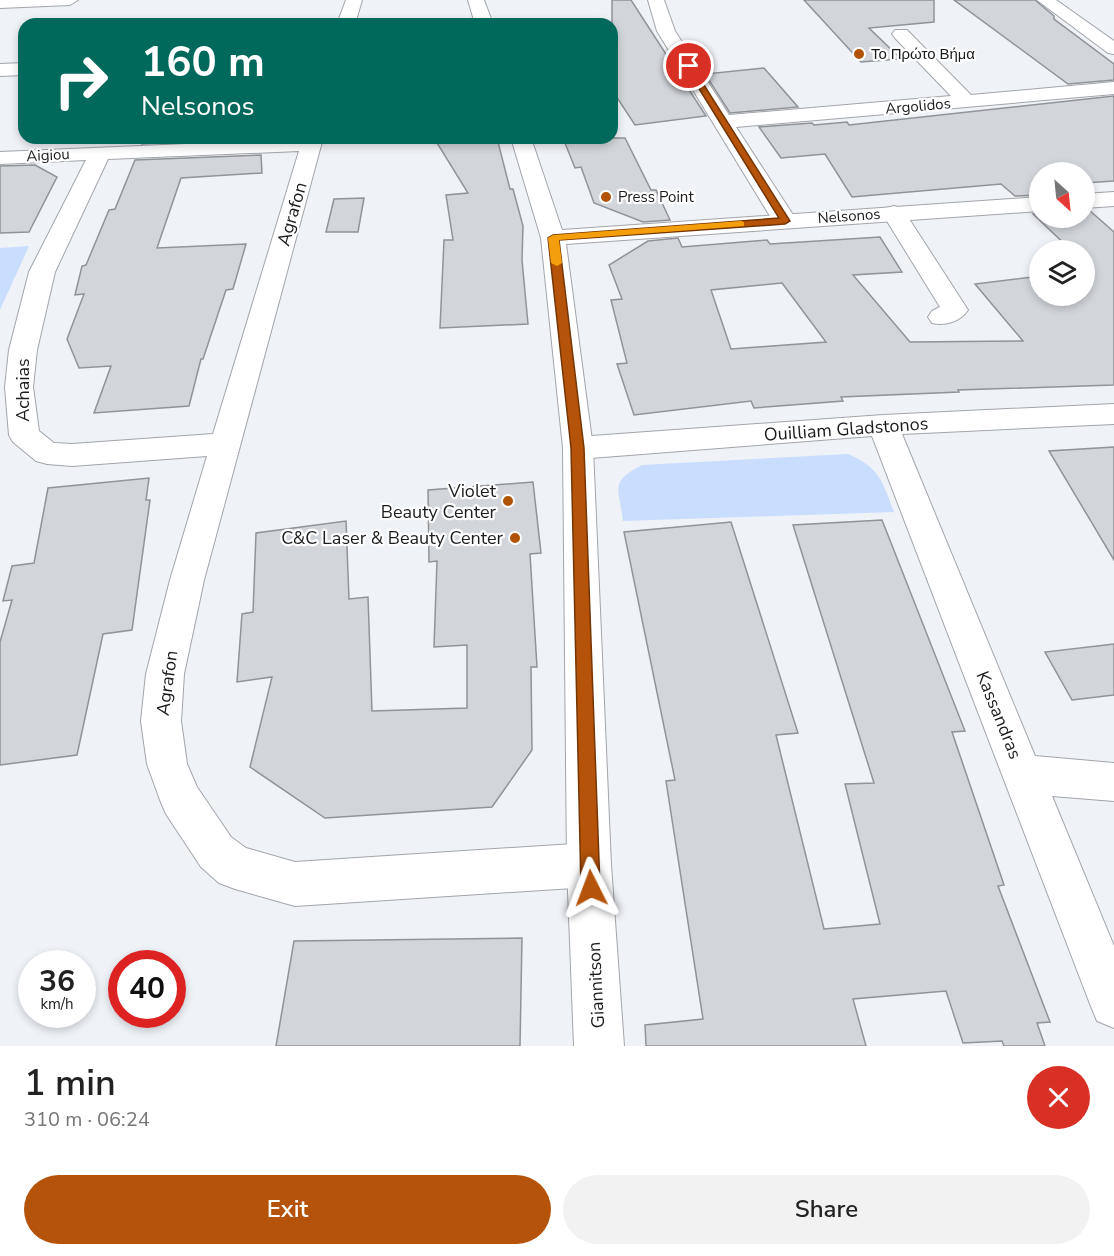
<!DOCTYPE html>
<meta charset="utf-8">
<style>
:root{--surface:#fff;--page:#f2f2f2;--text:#222;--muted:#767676;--accent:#b45309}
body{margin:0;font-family:"Nunito Sans",sans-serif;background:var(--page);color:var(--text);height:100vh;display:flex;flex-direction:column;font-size:22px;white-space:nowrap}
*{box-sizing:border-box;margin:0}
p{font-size:20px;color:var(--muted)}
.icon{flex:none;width:33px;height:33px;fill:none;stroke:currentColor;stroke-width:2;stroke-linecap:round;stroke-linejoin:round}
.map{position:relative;height:1046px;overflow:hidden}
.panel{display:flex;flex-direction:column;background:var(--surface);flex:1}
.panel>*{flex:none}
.banner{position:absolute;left:18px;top:18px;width:600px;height:126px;border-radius:18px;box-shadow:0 3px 9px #0003;background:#00695c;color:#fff;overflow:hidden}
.needle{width:39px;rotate:153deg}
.buttons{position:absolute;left:1029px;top:162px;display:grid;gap:12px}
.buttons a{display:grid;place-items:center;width:66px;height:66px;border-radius:50%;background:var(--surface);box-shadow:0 3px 9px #0003;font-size:30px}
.speed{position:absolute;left:18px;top:950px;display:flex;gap:12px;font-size:30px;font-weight:700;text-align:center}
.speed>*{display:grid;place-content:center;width:78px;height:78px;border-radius:50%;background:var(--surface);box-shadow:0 3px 9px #0003;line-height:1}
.speed small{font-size:15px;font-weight:400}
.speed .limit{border:9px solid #d22;background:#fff;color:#111}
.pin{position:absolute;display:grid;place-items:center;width:51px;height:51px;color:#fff;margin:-26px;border:3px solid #fff;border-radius:50%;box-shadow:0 2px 6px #0007}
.me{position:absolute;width:66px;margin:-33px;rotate:357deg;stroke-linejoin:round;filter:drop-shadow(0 0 4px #0008)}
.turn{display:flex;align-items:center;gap:21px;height:126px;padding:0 24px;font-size:27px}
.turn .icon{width:78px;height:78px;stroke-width:2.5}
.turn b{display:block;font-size:42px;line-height:51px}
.round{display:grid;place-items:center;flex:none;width:63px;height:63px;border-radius:32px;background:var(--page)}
.overview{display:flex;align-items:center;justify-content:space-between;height:102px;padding:0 24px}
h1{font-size:36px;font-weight:600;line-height:45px}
.primary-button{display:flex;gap:12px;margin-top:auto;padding:12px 24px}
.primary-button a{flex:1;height:69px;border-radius:36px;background:var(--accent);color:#fff;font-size:24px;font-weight:600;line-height:69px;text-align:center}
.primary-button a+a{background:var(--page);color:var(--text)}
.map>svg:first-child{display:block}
.green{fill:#c9ddfe}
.building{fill:#d2d5da;stroke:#909398;stroke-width:1.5;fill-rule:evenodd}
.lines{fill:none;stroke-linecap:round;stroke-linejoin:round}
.minor-casing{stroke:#a2a5aa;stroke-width:2}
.tertiary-casing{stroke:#a2a5aa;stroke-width:2}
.minor{fill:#fff;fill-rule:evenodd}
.tertiary{fill:#fff;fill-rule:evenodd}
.route{fill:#b45309;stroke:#753606;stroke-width:1.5}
.slow{fill:#f59e0b}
.poi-dot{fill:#b25303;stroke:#fff;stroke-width:2}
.labels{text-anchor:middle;stroke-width:4.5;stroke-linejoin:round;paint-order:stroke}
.far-poi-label{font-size:15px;fill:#1b1c1e;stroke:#fff;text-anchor:start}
.far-street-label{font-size:15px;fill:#1b1c1e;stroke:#fff}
.street-label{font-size:18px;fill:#1b1c1e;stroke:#fff}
.poi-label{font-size:18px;fill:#1b1c1e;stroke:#fff;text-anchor:end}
</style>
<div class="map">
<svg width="1114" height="1046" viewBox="0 0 1114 1046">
<rect width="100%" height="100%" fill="#eff2f7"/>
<path class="green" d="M29,246L0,310V248Z
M848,454C880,468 882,481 894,512L623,521C619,488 609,482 642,465Z"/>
<path class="building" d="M612,0H631L706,116L635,125L612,90Z
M804,0H934V22L869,28L901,59L861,62Z
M954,0H1035L1054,16V19L1114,64V80L1068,84Z
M764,68L798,107L730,113L705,74Z
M1114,96V181L1084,183V172H1040V195L1015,196L1001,184L852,197L825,154L781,158L759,127L812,123L814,125L847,122L849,125Z
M144,138H260L142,144Z
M434,138H497L510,189H513L523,226L522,260L528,324L440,328L444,240H453L446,195L468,193Z
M563,138H625L651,190H656L670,220L643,222L594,203L581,167L575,168Z
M261,155L262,173L181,178L157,248L246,244L233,289L226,290L203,359H201L189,406L94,413L111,366L79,368L67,339L84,294L75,295L82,266L86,265L109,210L115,209L135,160Z
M35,165L57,177L29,232L0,233V166Z
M364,198L358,232H326L334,199Z
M1084,210H1089L1114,232V385L958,390L959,392L841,397L843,401L754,408L751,401L634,415L617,364L627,363L611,300L622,299L609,265L648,241L678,238L682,247L767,240L770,244L880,237L902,272L853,275L910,342L1023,341L975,284L1040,276V296H1084V271L1092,270L1084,263V250H1071L1033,214L1040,213V218H1084ZM782,283L826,342L731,349L711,290Z
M1114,447V560L1049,451Z
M149,478L146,500H150L132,630L103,634L77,755L0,765V642L12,600L3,601L12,566L34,563L48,488Z
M533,482L541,553L530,554L537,667H531L532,750L492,807L325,818L250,767L272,677L237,682L242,614L253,612L256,533L346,521L349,599L368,597L372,711L467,708V645L434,647L437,561L429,562L428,490Z
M882,520L965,731L952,732L1004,885L998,886L1050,1022L1037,1023L1045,1046H1004L1002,1041L963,1043L946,991L853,999L866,1046H646L645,1025L703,1019L666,781L675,780L624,532L731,522L798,733L776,735L824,929L880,924L845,784L874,783L793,525Z
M1114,644V695L1072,700L1045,652Z
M522,938L520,1046H276L294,941Z"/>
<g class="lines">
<defs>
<path id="minor" d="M0,0H78L70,5L0,8Z
M346,0H362L355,24H337Z
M648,0H664L675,31L729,115L951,96L895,38L892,34L895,30H907L971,95L1114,82V94L736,127L797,221L793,226L785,228L777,226L773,221L657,31Z
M1037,0H1056L1114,41V54L1108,53Z
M24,63V75L0,76V64Z
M323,138L204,580L184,674L181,721L187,764L197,787L231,837L246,848L295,862L589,843L605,849L611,865L605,881L589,887L295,906L235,889L219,883L201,867L166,814L160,800L147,764L141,721L146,674L170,580L207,456L72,466L47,464L36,461L13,442L9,435L5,387L9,350L29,272L86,160L0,164V152ZM299,151L213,434L72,444L54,443L39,431L33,387L37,350L55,272L108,159Z
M894,206L902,208L968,310C960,322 945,326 932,323L928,317L932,311L940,307L882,213L886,208Z
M1114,404V424L902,434L1035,756L1114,763V801L1052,796L1114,946V1028L1097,1021L1090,1004L872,436L578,459L567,456L563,448L567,440L578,437L883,415Z"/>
<path id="tertiary" d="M468,0H484L493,24H475Z
M511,138H531L562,230L1040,197V211L566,244L593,448L611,865L624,1046H574L567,865L563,448L541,238Z
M1114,192V206L1084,208V194Z"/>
</defs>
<use href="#minor" class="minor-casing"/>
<use href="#tertiary" class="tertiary-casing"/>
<use href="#minor" class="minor"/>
<use href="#tertiary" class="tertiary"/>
</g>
<path class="route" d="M689,64L692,66L790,221L785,224L559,240L584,448L600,888L597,895L591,897L584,895L581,888L571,448L548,238L553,235L779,218L685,66Z"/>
<path class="slow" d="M741,221L744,222V226L559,240L562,263L557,266L551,263L548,238L553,235Z"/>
<g class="poi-dot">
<circle cx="859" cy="54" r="6"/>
<circle cx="606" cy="197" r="6"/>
<circle cx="508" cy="501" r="6"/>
<circle cx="515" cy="538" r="6"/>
</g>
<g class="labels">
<g class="far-poi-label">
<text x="871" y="59">Το Πρώτο Βήμα</text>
<text x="618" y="202">Press Point</text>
</g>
<g class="far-street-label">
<text transform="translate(918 106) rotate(-5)" y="5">Argolidos</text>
<text transform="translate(48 155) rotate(-3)" y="5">Aigiou</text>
<text transform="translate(849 216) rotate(-4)" y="5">Nelsonos</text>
</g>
<g class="street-label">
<text transform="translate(292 214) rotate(-74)" y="6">Agrafon</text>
<text transform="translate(23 390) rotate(-90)" y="6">Achaias</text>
<text transform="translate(846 429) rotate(-4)" y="6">Ouilliam Gladstonos</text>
<text transform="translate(167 683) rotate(-82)" y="6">Agrafon</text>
<text transform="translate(999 715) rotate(68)" y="6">Kassandras</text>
<text transform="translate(596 985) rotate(-93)" y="6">Giannitson</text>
</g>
<g class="poi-label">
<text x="496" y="497">Violet<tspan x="496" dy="21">Beauty Center</tspan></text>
<text x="503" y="544">C&amp;C Laser &amp; Beauty Center</text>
</g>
</g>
</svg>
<div class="buttons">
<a><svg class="needle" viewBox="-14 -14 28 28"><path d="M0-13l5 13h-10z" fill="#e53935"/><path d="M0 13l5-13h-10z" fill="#767676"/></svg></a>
<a><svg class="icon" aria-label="layers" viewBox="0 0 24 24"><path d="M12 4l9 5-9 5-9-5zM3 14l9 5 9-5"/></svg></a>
</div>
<div class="speed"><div>36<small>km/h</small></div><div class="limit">40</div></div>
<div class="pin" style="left:689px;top:66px;background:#d93025"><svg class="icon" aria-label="arrive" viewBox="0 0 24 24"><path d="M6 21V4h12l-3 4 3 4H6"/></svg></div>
<svg class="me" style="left:591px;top:888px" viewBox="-20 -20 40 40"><path d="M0-17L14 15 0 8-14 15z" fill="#b45309" stroke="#fff" stroke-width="4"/></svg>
<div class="banner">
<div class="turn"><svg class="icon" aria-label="right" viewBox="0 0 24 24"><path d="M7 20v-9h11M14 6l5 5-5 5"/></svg><div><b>160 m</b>Nelsonos</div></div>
</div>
</div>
<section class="panel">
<div class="overview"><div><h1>1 min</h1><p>310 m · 06:24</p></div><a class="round" style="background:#d93025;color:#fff"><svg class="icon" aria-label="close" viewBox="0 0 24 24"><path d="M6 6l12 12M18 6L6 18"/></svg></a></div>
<div class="primary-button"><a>Exit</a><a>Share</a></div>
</section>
